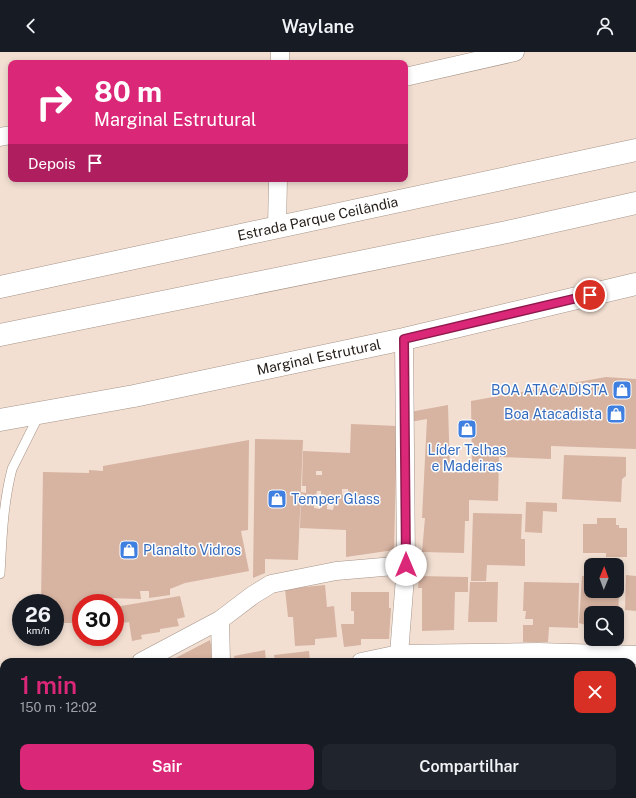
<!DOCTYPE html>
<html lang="pt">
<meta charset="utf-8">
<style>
:root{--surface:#171b24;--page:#20242c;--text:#f1f3f6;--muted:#9ea1a6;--accent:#db2777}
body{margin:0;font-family:"Public Sans",sans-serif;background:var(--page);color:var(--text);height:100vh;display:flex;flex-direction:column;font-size:15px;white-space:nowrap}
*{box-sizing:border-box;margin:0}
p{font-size:13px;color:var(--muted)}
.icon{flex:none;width:22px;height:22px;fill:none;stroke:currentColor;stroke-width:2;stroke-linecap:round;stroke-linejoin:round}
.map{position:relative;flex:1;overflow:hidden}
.drawer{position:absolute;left:0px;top:606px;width:636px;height:140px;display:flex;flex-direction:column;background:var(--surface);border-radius:12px 12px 0 0;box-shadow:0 2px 6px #0003}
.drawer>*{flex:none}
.top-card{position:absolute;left:8px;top:8px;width:400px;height:122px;border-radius:8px;box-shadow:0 2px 6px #0003;background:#db2777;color:#fff;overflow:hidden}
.needle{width:26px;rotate:1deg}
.tools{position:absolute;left:584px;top:506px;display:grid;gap:8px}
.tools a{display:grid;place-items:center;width:40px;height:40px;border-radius:8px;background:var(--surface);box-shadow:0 2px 6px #0003;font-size:20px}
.speed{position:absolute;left:12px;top:542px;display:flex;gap:8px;font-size:20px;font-weight:700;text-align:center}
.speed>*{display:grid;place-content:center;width:52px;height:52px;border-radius:50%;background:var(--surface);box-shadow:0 2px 6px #0003;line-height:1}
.speed small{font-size:10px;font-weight:400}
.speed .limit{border:6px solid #d22;background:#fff;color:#111}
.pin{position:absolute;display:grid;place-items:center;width:34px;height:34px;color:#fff;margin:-17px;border:2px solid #fff;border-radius:50%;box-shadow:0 1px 4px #0007}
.me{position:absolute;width:44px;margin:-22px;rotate:0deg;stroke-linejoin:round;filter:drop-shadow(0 0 3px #0008)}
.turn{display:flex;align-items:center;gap:14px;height:84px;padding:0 20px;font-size:18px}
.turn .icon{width:52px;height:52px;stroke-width:2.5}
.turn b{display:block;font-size:28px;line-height:34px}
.then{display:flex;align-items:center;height:38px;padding:0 20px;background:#0003;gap:8px;font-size:15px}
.round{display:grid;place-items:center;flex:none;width:42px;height:42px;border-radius:8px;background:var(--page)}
.overview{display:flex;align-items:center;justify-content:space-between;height:68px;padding:0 20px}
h1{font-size:24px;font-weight:600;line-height:30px;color:var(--accent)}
.action{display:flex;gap:8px;margin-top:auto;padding:8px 20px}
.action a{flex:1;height:46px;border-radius:8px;background:var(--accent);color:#fff;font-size:16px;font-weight:600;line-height:46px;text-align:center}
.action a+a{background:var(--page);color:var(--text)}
header{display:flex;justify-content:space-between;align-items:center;height:52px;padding:0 20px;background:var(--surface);font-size:18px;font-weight:600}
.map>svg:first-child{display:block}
.building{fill:#d7b3a1;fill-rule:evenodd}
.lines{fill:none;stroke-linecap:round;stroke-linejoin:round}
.lane-casing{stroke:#a69488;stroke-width:10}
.street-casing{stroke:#a69488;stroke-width:19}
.secondary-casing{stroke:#a69488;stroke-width:23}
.highway-casing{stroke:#a69488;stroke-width:23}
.lane{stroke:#fff;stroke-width:9}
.street{stroke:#fff;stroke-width:18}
.secondary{stroke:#fff;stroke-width:22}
.highway{stroke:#fff;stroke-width:22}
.route-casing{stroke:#8e194d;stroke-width:10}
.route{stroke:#db2777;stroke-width:7}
.labels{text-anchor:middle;stroke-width:3;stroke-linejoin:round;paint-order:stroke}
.street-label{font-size:14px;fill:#241d18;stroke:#fff}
.shop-label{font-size:14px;fill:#366cbe;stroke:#fff;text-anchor:end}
</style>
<header><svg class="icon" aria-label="back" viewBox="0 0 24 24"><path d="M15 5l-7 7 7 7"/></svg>Waylane<svg class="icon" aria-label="person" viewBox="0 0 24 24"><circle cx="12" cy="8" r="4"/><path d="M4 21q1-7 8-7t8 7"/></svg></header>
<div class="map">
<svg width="636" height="746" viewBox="0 0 636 746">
<rect width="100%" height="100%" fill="#f2dfd2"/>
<path class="building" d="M606,325L636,327V397L551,394V407L499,405L498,449L469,448V469H465L464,501L422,500L425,466H422L427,367L399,372V362L448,353L450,420H472L471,349Z
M351,372L397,374L394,498L346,505V478L300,476L301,440L306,441V434H302L303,399L350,401ZM316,419H322V423H316ZM342,437H348V443H342ZM317,439H321V444H316ZM314,452H321L320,457L314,456ZM327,453H334L333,458L327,457Z
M255,387L303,388L298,508L265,507V521L253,526Z
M249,388L248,478L241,479L249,519L185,531L170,537V543L149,546V539H140L141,547L106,546V549L87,548V551H81V571H55V551H41L43,420L89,421V418L103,419V414Z
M564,403L626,405V424L622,427L621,450L562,447Z
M526,450L557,451V460L543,459L542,481L525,480Z
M473,461L522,462L521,487H525V514L487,513L486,529H471Z
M597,466H616V473H619V476H627V505H606V501H583V472H597Z
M626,523L636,524V559L625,558Z
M419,524L468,525V540H455L454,578L422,579V536H418Z
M582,524H591V539H617V533H619L618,577L617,561H591V584H586V573L579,571Z
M470,530H498L497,570H468Z
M524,530L579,531L578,576L549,575L548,590H523V573H533V567H525L526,559H523Z
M325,533L327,555L334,554L337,585L315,587V593L295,594L293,565H288L285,537Z
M351,540H389V556H391L389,587H361V593L344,595L341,572H354V559H351Z
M180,544L185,565L177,567L179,574L160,577V580L141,583L142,587L132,589L129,570L115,572V555Z
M210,588L214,606L213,610H168Z
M265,598L266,610H235L234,604Z
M309,599L310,610H275L274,603Z
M0,627H4V742H83V746H0Z
M632,673H634V706H632Z
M128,742H137V746H127Z
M155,742H167V746H155Z
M168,742H228V746H168Z
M231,742H273V746H231Z
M279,742H324V746H280Z
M334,742H356V746H334Z
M360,742H485V746H359Z
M542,742H601V746H542Z"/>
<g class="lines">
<defs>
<path id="lane" d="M0,522C2,486 3,452 12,417L39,363"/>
<path id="street" d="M280,11V0
M405,25L515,0
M0,85L11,83
M277,176L278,127
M220,568L221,610
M399,602L406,513L404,287
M141,610L220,568L253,543L271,532L336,519L406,513
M361,610L399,602L538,600L636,603
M636,746V736"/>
<g id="secondary">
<path id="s1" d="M0,368L134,344L404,287L636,232"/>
</g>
<g id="highway">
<path id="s2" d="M0,235L636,98"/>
<path d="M0,283L507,180L636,151"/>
</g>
</defs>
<use href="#lane" class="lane-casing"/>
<use href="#street" class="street-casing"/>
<use href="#secondary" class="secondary-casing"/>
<use href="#highway" class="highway-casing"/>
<use href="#lane" class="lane"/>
<use href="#street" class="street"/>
<use href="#secondary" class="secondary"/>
<use href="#highway" class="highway"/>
</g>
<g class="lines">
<defs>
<path id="route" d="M406,513L404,287L590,243"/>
</defs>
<use href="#route" class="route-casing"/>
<use href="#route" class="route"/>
</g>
<defs>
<symbol id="shop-square" viewBox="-11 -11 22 22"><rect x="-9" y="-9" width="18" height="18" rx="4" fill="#3f7fe0" stroke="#fff"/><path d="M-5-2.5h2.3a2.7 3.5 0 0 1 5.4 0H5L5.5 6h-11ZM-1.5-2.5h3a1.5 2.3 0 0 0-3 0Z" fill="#fff"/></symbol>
</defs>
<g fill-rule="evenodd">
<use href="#shop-square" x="611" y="327" width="22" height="22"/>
<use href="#shop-square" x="605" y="351" width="22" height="22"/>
<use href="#shop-square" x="456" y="366" width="22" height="22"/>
<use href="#shop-square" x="266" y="436" width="22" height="22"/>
<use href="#shop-square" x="118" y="487" width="22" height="22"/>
</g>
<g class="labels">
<g class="street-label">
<text dy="5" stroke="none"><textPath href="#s2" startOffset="325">Estrada Parque Ceilândia</textPath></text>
<text dy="5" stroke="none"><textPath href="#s1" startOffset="325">Marginal Estrutural</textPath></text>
</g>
<g class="shop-label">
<text x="608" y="343">BOA ATACADISTA</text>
<text x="602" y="367">Boa Atacadista</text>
<text x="467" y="403" text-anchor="middle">Líder Telhas<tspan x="467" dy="16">e Madeiras</tspan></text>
<text x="291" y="452" text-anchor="start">Temper Glass</text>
<text x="143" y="503" text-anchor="start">Planalto Vidros</text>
</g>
</g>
</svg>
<div class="tools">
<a><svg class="needle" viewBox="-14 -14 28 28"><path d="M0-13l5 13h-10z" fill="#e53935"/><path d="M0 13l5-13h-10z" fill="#9ea1a6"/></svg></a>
<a><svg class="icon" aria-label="search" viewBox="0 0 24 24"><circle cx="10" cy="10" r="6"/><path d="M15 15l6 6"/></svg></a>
</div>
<div class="speed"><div>26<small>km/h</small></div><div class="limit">30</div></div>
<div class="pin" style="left:590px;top:243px;background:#d93025"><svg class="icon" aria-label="arrive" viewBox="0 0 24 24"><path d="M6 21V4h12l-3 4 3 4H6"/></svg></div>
<svg class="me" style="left:406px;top:513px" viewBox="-20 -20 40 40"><circle r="19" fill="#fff"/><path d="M0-13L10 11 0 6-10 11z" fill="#db2777"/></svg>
<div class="top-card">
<div class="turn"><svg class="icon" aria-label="right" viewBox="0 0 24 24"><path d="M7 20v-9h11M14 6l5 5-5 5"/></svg><div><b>80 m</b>Marginal Estrutural</div></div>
<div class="then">Depois<svg class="icon" aria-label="arrive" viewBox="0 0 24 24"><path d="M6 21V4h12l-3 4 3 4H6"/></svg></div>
</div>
<section class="drawer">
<div class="overview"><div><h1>1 min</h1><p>150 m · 12:02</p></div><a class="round" style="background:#d93025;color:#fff"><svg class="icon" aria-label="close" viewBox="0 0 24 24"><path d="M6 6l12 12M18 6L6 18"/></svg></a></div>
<div class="action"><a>Sair</a><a>Compartilhar</a></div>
</section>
</div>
